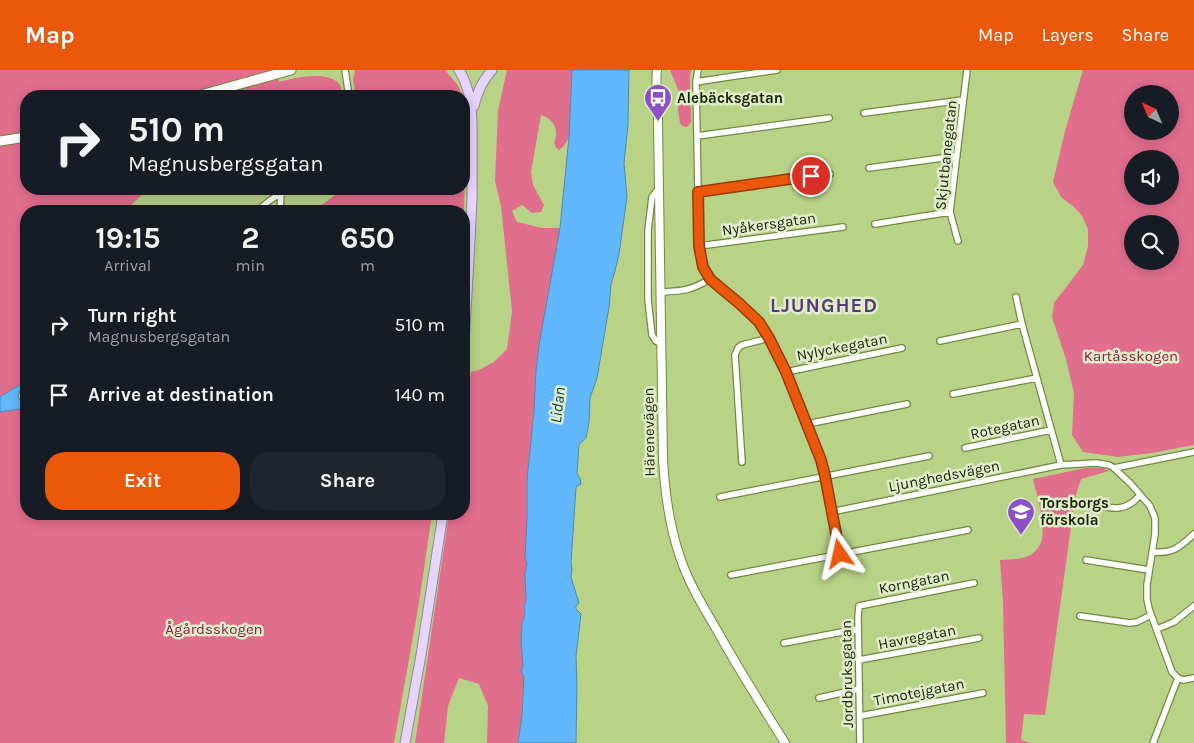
<!DOCTYPE html>
<meta charset="utf-8">
<style>
:root{--surface:#171b24;--page:#20242c;--text:#f1f3f6;--muted:#9ea1a6;--accent:#ea580c}
body{margin:0;font-family:Karla,sans-serif;background:var(--page);color:var(--text);height:100vh;display:flex;flex-direction:column;font-size:19px;white-space:nowrap}
*{box-sizing:border-box;margin:0}
p{font-size:16px;color:var(--muted)}
.icon{flex:none;width:28px;height:28px;fill:none;stroke:currentColor;stroke-width:2;stroke-linecap:round;stroke-linejoin:round}
.map{position:relative;flex:1;overflow:hidden}
.drawer{position:absolute;left:20px;top:135px;width:450px;height:315px;display:flex;flex-direction:column;background:var(--surface);border-radius:20px;box-shadow:0 2px 12px #0003}
.drawer>*{flex:none}
.guide{position:absolute;left:20px;top:20px;width:450px;height:105px;border-radius:20px;box-shadow:0 2px 12px #0003;background:#171b24;color:var(--text);overflow:hidden}
.needle{width:32px;rotate:316deg}
.tools{position:absolute;left:1124px;top:15px;display:grid;gap:10px}
.tools a{display:grid;place-items:center;width:55px;height:55px;border-radius:50%;background:var(--surface);box-shadow:0 2px 12px #0003;font-size:25px}
.pin{position:absolute;display:grid;place-items:center;width:42px;height:42px;color:#fff;margin:-21px;border:2px solid #fff;border-radius:50%;box-shadow:0 1px 5px #0007}
.me{position:absolute;width:55px;margin:-28px;rotate:349deg;stroke-linejoin:round;filter:drop-shadow(0 0 4px #0008)}
.turn{display:flex;align-items:center;gap:18px;height:105px;padding:0 25px;font-size:22px}
.turn .icon{width:65px;height:65px;stroke-width:2.5}
.turn b{display:block;font-size:35px;line-height:42px}
.eta{display:flex;justify-content:space-evenly;align-items:center;height:85px;text-align:center}
.eta b{font-size:30px;font-weight:700;line-height:35px}
.button{display:flex;gap:10px;margin-top:auto;padding:10px 25px}
.button a{flex:1;height:58px;border-radius:20px;background:var(--accent);color:#fff;font-size:20px;font-weight:700;line-height:58px;text-align:center}
.button a+a{background:var(--page);color:var(--text)}
ul{padding:0;list-style:none}
li{display:flex;align-items:center;gap:15px;height:70px;padding:0 25px}
li div{flex:1}
li b{display:block;font-size:19px}
li em{font-style:normal}
header{display:flex;align-items:center;gap:30px;box-sizing:border-box;height:70px;padding:0 25px;background:var(--accent);color:#fff}
header strong{font-size:24px}
nav{display:flex;gap:28px;margin-inline-start:auto;font-size:18px}
.map>svg:first-child{display:block}
.green{fill:#e26e8e;fill-rule:evenodd}
.water{fill:#62b7fa;stroke:#4c8ab0}
.lines{fill:none;stroke-linecap:round;stroke-linejoin:round}
.minor-casing{stroke:#728a41;stroke-width:8}
.tertiary-casing{stroke:#728a41;stroke-width:10}
.secondary-casing{stroke:#728a41;stroke-width:11}
.primary-casing{stroke:#9384a4;stroke-width:11}
.minor{stroke:#fff;stroke-width:5.5}
.tertiary{stroke:#fff;stroke-width:8}
.secondary{stroke:#fff;stroke-width:9}
.primary{stroke:#e6d5fc;stroke-width:9}
.route-casing{stroke:#983908;stroke-width:12}
.route{stroke:#ea580c;stroke-width:9}
.labels{text-anchor:middle;stroke-width:5;stroke-linejoin:round;paint-order:stroke}
.poi-label{font-size:15px;font-weight:bold;fill:#192204;stroke:#dfedc8;text-anchor:start}
.street-label{font-size:15px;fill:#192204;stroke:#dfedc8}
.park-label{font-size:15px;fill:#8f1e47;stroke:#dfedc8}
.water-label{font-size:16px;font-style:italic;fill:#0b3b5b;stroke:#dfedc8}
.district-label{font-size:20px;font-weight:bold;letter-spacing:1px;fill:#573b76;stroke:#dfedc8}
</style>
<header>
<strong>Map</strong>
<nav><a>Map</a><a>Layers</a><a>Share</a></nav>
</header>
<div class="map">
<svg width="1194" height="673" viewBox="0 0 1194 673">
<rect width="100%" height="100%" fill="#b8d287"/>
<path class="green" d="M0,0H276L279,12C295,7 330,0 340,15C341,18 342,23 342,26H26V119H148L125,141H26V311L0,327Z
M355,0H445L457,14L463,26H441L439,22L355,21L353,10Z
M507,0H572L569,67L564,76L559,80C550,73 557,71 556,62C556,53 548,47 541,45L531,102L533,115L544,135L541,142L532,143L522,135L512,141L517,152L542,158H560L539,275L536,301L534,341L527,410V449L525,486L527,495L525,503L526,530L524,538L525,543L522,554L521,571L523,596L521,601L524,607L522,645L518,673H487L488,636L479,614L459,608L448,636L444,673H415L449,444H464V349L471,302L479,300L494,292L507,279L512,241L501,136L495,111L498,41Z
M670,0H691L690,7L691,52L689,55L686,57L682,56L680,53L678,40L679,22Z
M1083,0H1194V375L1152,383L1118,387L1083,382L1072,365L1074,323L1066,289L1052,247L1054,233L1083,195L1088,176V159L1082,146L1074,137L1061,127L1053,112L1065,61ZM1132,24H1170V61H1132ZM1132,89H1170V126H1132ZM1132,154H1170V191H1132Z
M464,30L466,41L464,142L317,141L316,139L344,119H464Z
M26,338V444H432L419,533L394,673H0V342Z
M1085,398H1103L1109,401L1081,409L1075,428L1045,645L1024,644L1021,670L1030,673H1006L1003,531L1000,490C1009,489 1020,490 1028,486C1034,484 1042,475 1042,468C1045,453 1037,425 1033,409Z"/>
<path class="water" d="M572,0H629L628,55L624,93L627,127L619,184L615,201L611,214L609,237L597,308L590,328L589,352L586,368L579,374L577,404L580,408L581,414L576,417L571,493L572,499L571,507L579,533L576,536V539L581,544L576,586L577,616L576,673H518L522,645L524,607L521,601L523,596L521,571L522,554L525,543L524,538L526,530L525,503L527,495L525,486L527,449V410L534,341L536,301L539,275L560,158L569,67Z
M26,311V317L20,320L18,327L22,333L26,334V338L0,342V327Z"/>
<g class="lines">
<defs>
<path id="minor" d="M345,0L349,26
M698,0L696,12L699,176L703,197L710,209L740,234L759,252L769,268L786,302L821,390L825,406L839,484
M696,12L728,7L777,0
M864,43L963,30
M697,66L829,48
M869,98L957,86
M659,118L652,127L648,160V230L652,265L656,271L661,274
M698,122L830,104
M257,141L269,131L287,119
M280,141L281,123
M875,154L950,142
M958,171L950,142L967,0
M699,176L843,157
M661,222C683,221 690,221 710,209
M1016,227L1022,254L1061,395
M940,271L1022,254
M786,302L902,278
M953,324L1037,308
M807,354L907,334
M965,378L1051,360
M742,392L735,285L738,278L742,275L769,268
M1114,398L1194,382
M720,427L929,386
M1095,435C1114,439 1126,442 1140,425
M831,442L1061,395L1096,393L1109,395L1114,398L1131,414L1150,436L1155,448V464L1147,515V529L1149,539L1172,602L1178,608L1153,673
M1152,482C1173,484 1180,477 1194,464
M1086,490L1149,500
M731,505L968,460
M1080,546L1130,553L1137,552L1151,545
M1157,559L1174,552L1194,536
M784,573L858,559
M859,590L979,568
M1178,608L1183,610L1194,608
M819,628L859,619
M860,646L983,623
M860,673L858,547L859,536L974,513"/>
<path id="tertiary" d="M657,0C655,17 658,35 658,52L663,390C665,424 669,455 680,487C689,514 704,538 718,562C739,600 762,636 785,673"/>
<path id="secondary" d="M197,26L291,0
M0,71L26,67"/>
<path id="primary" d="M459,0C474,24 472,51 472,78C472,94 472,111 472,128C470,176 467,224 464,273
M474,36C477,22 482,11 492,0
M405,673L421,585L443,444"/>
</defs>
<use href="#minor" class="minor-casing"/>
<use href="#tertiary" class="tertiary-casing"/>
<use href="#secondary" class="secondary-casing"/>
<use href="#primary" class="primary-casing"/>
<use href="#minor" class="minor"/>
<use href="#tertiary" class="tertiary"/>
<use href="#secondary" class="secondary"/>
<use href="#primary" class="primary"/>
</g>
<g class="lines">
<defs>
<path id="route" d="M811,106L698,122L699,176L703,197L710,209L740,234L759,252L769,268L786,302L821,390L825,406L840,484"/>
</defs>
<use href="#route" class="route-casing"/>
<use href="#route" class="route"/>
</g>
<defs>
<symbol id="bus-pin" viewBox="-11 -11 22 30"><path d="M0 17L-7.5 6A9.5 9.5 0 1 1 7.5 6Z" fill="#8b50c6" stroke="#dfedc8"/><path d="M-5-6H5V4H4V6H2V4H-2V6H-4V4H-5ZM-3.5-4V0h7V-4ZM-3.5 1.2v1.5H-2V1.2ZM2 1.2v1.5H3.5V1.2Z" fill="#fff"/></symbol>
<symbol id="school-pin" viewBox="-11 -11 22 30"><path d="M0 17L-7.5 6A9.5 9.5 0 1 1 7.5 6Z" fill="#8b50c6" stroke="#dfedc8"/><path d="M0-5L7-2L0 1L-7-2ZM-4 1L0 2.5L4 1V4Q0 6-4 4Z" fill="#fff"/></symbol>
</defs>
<g fill-rule="evenodd">
<use href="#bus-pin" x="642" y="12" width="32" height="43"/>
<use href="#school-pin" x="1005" y="426" width="32" height="43"/>
</g>
<g class="labels">
<g class="poi-label">
<text x="677" y="33">Alebäcksgatan</text>
<text x="1040" y="438">Torsborgs<tspan x="1040" dy="17">förskola</tspan></text>
</g>
<g class="street-label">
<text transform="translate(946 85) rotate(-84)" y="5">Skjutbanegatan</text>
<text transform="translate(769 154) rotate(-8)" y="5">Nyåkersgatan</text>
<text transform="translate(842 277) rotate(-11)" y="5">Nylyckegatan</text>
<text transform="translate(1005 357) rotate(-12)" y="5">Rotegatan</text>
<text transform="translate(649 362) rotate(-91)" y="5">Härenevägen</text>
<text transform="translate(944 406) rotate(-11)" y="5">Ljunghedsvägen</text>
<text transform="translate(914 512) rotate(-11)" y="5">Korngatan</text>
<text transform="translate(917 567) rotate(-11)" y="5">Havregatan</text>
<text transform="translate(847 604) rotate(-91)" y="5">Jordbruksgatan</text>
<text transform="translate(919 622) rotate(-11)" y="5">Timotejgatan</text>
</g>
<g class="park-label">
<text x="1131" y="291">Kartåsskogen</text>
<text x="214" y="564">Ågårdsskogen</text>
</g>
<g class="water-label">
<text transform="translate(557 335) rotate(-83)" y="6">Lidan</text>
</g>
<g class="district-label">
<text x="824" y="242">LJUNGHED</text>
</g>
</g>
</svg>
<div class="tools">
<a><svg class="needle" viewBox="-14 -14 28 28"><path d="M0-13l5 13h-10z" fill="#e53935"/><path d="M0 13l5-13h-10z" fill="#9ea1a6"/></svg></a>
<a><svg class="icon" aria-label="sound" viewBox="0 0 24 24"><path d="M4 9h4l5-4v14l-5-4H4zM17 9q2 3 0 6"/></svg></a>
<a><svg class="icon" aria-label="search" viewBox="0 0 24 24"><circle cx="10" cy="10" r="6"/><path d="M15 15l6 6"/></svg></a>
</div>
<div class="pin" style="left:811px;top:106px;background:#d93025"><svg class="icon" aria-label="arrive" viewBox="0 0 24 24"><path d="M6 21V4h12l-3 4 3 4H6"/></svg></div>
<svg class="me" style="left:840px;top:484px" viewBox="-20 -20 40 40"><path d="M0-17L14 15 0 8-14 15z" fill="#ea580c" stroke="#fff" stroke-width="4"/></svg>
<div class="guide">
<div class="turn"><svg class="icon" aria-label="right" viewBox="0 0 24 24"><path d="M7 20v-9h11M14 6l5 5-5 5"/></svg><div><b>510 m</b>Magnusbergsgatan</div></div>
</div>
<section class="drawer">
<div class="eta">
<div><b>19:15</b><p>Arrival</p></div>
<div><b>2</b><p>min</p></div>
<div><b>650</b><p>m</p></div>
</div>
<ul>
<li><svg class="icon" aria-label="right" viewBox="0 0 24 24"><path d="M7 20v-9h11M14 6l5 5-5 5"/></svg><div><b>Turn right</b><p>Magnusbergsgatan</p></div><em>510 m</em></li>
<li><svg class="icon" aria-label="arrive" viewBox="0 0 24 24"><path d="M6 21V4h12l-3 4 3 4H6"/></svg><div><b>Arrive at destination</b></div><em>140 m</em></li>
</ul>
<div class="button"><a>Exit</a><a>Share</a></div>
</section>
</div>
